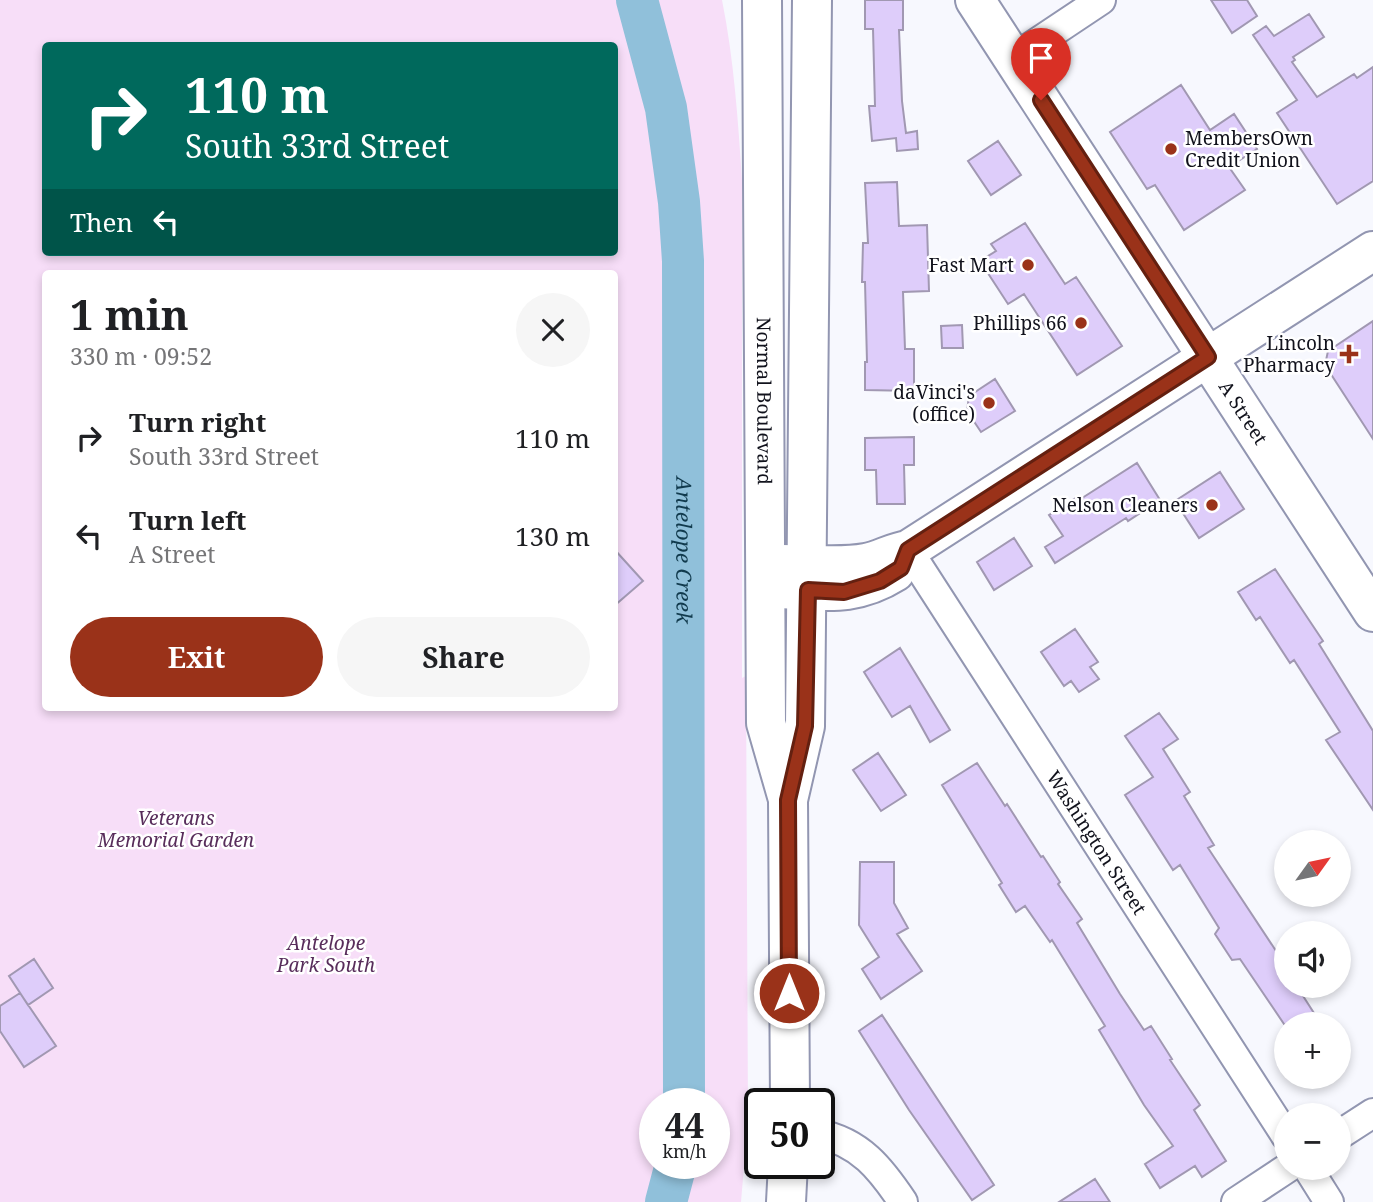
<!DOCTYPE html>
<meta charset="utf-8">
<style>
:root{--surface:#fff;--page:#f6f6f6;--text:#202124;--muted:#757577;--accent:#9a3219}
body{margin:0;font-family:"Noto Serif",serif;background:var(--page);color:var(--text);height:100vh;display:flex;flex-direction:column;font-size:26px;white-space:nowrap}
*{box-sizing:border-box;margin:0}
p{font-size:23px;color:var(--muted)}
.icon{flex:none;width:38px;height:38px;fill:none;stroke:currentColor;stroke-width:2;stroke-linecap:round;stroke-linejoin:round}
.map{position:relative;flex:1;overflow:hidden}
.details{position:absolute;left:42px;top:270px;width:576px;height:441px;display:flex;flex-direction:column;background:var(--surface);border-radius:7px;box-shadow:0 4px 10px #0003}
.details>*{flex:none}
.banner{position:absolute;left:42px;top:42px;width:576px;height:214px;border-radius:7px;box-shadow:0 4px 10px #0003;background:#00695c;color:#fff;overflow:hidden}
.needle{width:46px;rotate:57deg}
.fabs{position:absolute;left:1274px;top:830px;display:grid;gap:14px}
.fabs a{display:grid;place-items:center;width:77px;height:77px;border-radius:50%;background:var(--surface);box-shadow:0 4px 10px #0003;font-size:35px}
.speed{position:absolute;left:639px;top:1088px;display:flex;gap:14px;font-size:35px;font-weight:700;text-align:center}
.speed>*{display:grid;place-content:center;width:91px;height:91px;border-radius:50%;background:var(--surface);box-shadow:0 4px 10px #0003;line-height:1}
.speed small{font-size:18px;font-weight:400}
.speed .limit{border:4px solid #111;border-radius:10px;background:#fff;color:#111}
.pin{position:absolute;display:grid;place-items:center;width:60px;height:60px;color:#fff;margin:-72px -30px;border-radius:50% 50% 50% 0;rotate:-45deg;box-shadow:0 0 7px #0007}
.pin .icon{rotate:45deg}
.me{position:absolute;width:77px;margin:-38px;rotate:0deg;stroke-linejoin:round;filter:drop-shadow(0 0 5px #0008)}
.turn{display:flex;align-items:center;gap:24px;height:147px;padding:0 28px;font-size:32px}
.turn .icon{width:91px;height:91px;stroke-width:2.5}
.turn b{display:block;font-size:49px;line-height:60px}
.then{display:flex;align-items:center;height:66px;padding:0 28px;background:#0003;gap:14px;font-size:26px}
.round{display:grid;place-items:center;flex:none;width:74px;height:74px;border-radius:37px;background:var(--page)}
.summary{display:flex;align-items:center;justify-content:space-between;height:119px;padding:0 28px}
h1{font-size:42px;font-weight:700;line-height:52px}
.button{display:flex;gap:14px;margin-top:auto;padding:14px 28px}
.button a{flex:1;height:80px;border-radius:42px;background:var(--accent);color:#fff;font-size:28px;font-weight:700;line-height:80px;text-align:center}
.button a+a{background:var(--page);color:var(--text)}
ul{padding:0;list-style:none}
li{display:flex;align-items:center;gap:21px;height:98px;padding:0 28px}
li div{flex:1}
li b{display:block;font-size:26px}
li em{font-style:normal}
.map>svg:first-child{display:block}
.green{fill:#f7def8;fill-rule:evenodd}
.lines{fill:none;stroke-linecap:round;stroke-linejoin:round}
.river{stroke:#90c0da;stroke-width:42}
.building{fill:#decdfa;stroke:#a198b2;stroke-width:2}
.minor-casing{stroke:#9296b1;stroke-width:32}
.secondary-casing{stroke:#9296b1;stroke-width:42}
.minor{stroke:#fff;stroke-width:28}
.secondary{stroke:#fff;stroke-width:38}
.route-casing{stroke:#642010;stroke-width:18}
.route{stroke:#9a3219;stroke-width:12}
.poi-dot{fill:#9a3219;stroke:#fff;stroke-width:2.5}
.labels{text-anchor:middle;stroke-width:5;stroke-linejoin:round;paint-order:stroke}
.poi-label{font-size:19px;fill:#11121c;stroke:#fff;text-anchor:end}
.street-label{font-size:19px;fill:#11121c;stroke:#fff}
.park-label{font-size:19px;font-style:italic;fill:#582d5b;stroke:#fff}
.water-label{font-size:21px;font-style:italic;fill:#113a4d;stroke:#fff}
</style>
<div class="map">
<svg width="1373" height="1202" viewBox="0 0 1373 1202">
<rect width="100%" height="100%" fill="#f7f8fe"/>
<path class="green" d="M0,0H722C734,60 738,120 742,181V678L746,676L748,1118L741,1202H0ZM46,46H614V252H46ZM46,273H614V707H46ZM654,1104H714V1164H654Z"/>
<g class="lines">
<g class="river">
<path id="s1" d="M637,0L666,108L679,202L683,261L684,1104"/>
<path d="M666,1202L676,1164"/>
</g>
</g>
<path class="building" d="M865,0H903V30H899L902,101L906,133L917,131L918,149L897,151L896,138L872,141L869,106H875L873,29H865Z
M1211,0H1247L1257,16L1232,33Z
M1309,14L1324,37L1293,57L1295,60L1292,62L1317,97L1354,74L1357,78L1373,67V181L1337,204L1277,113L1297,100L1253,35L1266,26L1274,36Z
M1181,85L1210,130L1234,114L1257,149L1229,167L1245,190L1184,230L1155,185L1147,189L1110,132Z
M998,141L1021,175L991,195L968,161Z
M897,182L899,226L927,225L929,291L903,292L905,349H914V391L865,390V362H867L865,282H862L863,243H868L865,183Z
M1025,223L1065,284L1076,277L1122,346L1077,375L1024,294L1008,304L980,261L996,251L991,244Z
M1373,321V439L1325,365L1328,351Z
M962,325L963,348H942L941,326Z
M995,379L1015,411L981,432L967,411L969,396Z
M914,437V465H904L905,504H877L876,470H865V438Z
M1137,463L1160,500L1128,521L1126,518L1055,563L1045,547L1063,536L1049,515L1077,497L1079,500Z
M1220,472L1244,509L1199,538L1175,501Z
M1014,538L1032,566L994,590L977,562Z
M614,549L643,581L614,606Z
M1275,569L1323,641L1319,644L1373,731V810L1326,740L1340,732L1294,660L1290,663L1260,617L1256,620L1238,592Z
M1075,629L1098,662L1090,667L1099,679L1079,692L1071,681L1064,686L1041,652Z
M900,648L950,730L930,742L910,706L892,717L864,672Z
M1159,713L1178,739L1163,749L1190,792L1184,796L1214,845L1208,848L1286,966V985H1296L1321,1024H1284L1240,959L1232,960L1215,934L1219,928L1180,865L1173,870L1125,795L1153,777L1125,736Z
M878,753L906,795L881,811L853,770Z
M977,763L1005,806L1007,804L1041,857L1043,856L1060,882L1058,884L1082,919L1077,923L1120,994L1144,1030L1151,1026L1172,1059L1170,1060L1200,1105L1194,1110L1226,1161L1202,1177L1195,1166L1160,1188L1145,1164L1173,1146L1144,1105L1099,1030L1105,1026L1052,940L1050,942L1025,906L1016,912L999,885L1002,883L942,785Z
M860,862H894V903L908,928L897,934L922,971L881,999L862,969L879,957L859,925Z
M34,959L53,988L28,1005L9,976Z
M20,993L56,1046L24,1067L0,1031V1006Z
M882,1015L994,1185L972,1200L909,1110L859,1031Z
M1095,1179L1110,1202H1059Z"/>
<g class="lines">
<defs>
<g id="minor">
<path d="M1014,58L1101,0"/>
<path id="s2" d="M908,550L1286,1136"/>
<path d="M819,1134C860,1142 881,1169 903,1202"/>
<path d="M1339,1135L1373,1113"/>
<path d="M1307,1167L1329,1202"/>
<path d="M1236,1202L1289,1167"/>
</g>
<g id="secondary">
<path id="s3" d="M762,0L766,723L787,796"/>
<path id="s4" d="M975,0L1373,612"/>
<path d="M782,564C809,564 839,568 866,563C881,560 893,552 908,550L1373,251"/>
<path d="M781,589C827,591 855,597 895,572"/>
<path d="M790,1104L788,800L805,726L812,0"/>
<path d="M786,1202L788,1164"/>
</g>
</defs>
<use href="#minor" class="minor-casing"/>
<use href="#secondary" class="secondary-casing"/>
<use href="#minor" class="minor"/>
<use href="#secondary" class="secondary"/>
</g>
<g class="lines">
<defs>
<path id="route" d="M789,993L788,800L805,726L808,590L844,592L880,581L901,568L908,550L1208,357L1041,100"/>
</defs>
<use href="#route" class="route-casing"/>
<use href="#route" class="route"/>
</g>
<g class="poi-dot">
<circle cx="1171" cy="149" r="7"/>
<circle cx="1028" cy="265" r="7"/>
<circle cx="1081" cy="323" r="7"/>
<path d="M1345.5 343.5h7v7h7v7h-7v7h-7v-7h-7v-7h7z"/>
<circle cx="989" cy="403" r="7"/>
<circle cx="1212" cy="505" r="7"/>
</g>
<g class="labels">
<g class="poi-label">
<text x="1185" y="145" text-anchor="start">MembersOwn<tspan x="1185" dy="22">Credit Union</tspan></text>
<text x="1014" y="272">Fast Mart</text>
<text x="1067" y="330">Phillips 66</text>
<text x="1335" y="350">Lincoln<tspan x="1335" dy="22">Pharmacy</tspan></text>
<text x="975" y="399">daVinci's<tspan x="975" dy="22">(office)</tspan></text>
<text x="1198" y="512">Nelson Cleaners</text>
</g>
<g class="street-label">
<text dy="7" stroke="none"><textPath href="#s3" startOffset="401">Normal Boulevard</textPath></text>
<text dy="7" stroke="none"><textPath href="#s4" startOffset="492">A Street</textPath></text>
<text dy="7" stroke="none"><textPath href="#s2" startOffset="348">Washington Street</textPath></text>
</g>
<g class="park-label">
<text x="176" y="825">Veterans<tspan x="176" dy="22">Memorial Garden</tspan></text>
<text x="326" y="950">Antelope<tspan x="326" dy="22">Park South</tspan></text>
</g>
<g class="water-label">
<text dy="7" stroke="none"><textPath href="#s1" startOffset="555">Antelope Creek</textPath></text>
</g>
</g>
</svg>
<div class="fabs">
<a><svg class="needle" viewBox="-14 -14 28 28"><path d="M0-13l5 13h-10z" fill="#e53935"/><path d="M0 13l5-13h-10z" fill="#757577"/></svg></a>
<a><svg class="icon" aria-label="sound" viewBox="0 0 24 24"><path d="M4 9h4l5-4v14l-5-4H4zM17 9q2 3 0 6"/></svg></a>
<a>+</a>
<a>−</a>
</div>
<div class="speed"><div>44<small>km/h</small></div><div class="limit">50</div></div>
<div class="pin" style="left:1041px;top:100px;background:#d93025"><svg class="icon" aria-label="arrive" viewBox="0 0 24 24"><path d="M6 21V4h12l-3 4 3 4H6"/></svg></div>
<svg class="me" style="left:789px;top:993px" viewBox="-20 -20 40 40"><circle r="17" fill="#9a3219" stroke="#fff" stroke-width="3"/><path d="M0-11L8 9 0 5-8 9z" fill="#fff"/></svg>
<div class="banner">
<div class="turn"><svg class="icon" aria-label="right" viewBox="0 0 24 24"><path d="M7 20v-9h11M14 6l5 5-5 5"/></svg><div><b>110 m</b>South 33rd Street</div></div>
<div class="then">Then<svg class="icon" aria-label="left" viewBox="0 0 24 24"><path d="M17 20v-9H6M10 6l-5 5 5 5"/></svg></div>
</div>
<section class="details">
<div class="summary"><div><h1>1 min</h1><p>330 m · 09:52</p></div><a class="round"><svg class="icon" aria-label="close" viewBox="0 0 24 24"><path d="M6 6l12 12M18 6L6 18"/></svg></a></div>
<ul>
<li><svg class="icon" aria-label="right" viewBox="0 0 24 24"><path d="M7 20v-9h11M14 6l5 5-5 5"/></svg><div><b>Turn right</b><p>South 33rd Street</p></div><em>110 m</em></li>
<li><svg class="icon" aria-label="left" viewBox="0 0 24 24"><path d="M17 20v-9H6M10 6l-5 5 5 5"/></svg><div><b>Turn left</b><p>A Street</p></div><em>130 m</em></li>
</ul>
<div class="button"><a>Exit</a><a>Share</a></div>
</section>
</div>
